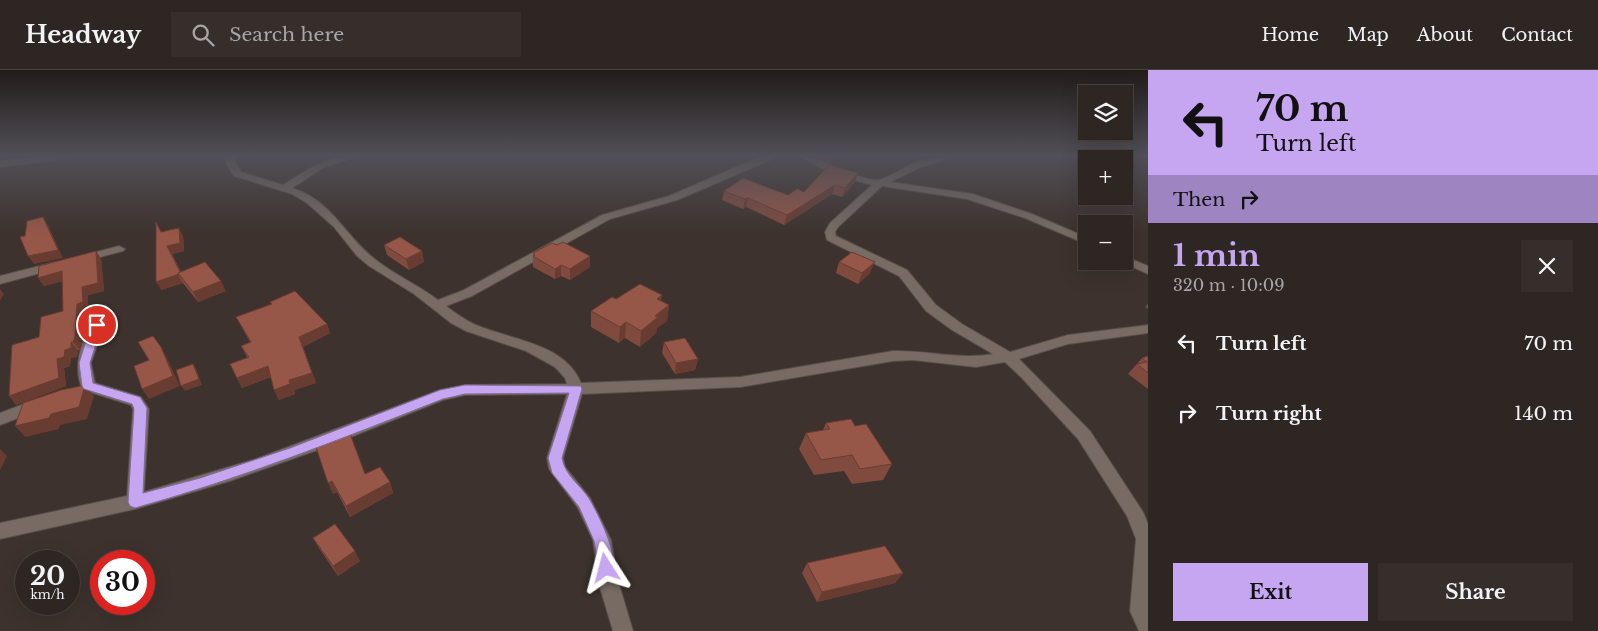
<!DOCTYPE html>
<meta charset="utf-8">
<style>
:root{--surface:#2e2622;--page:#362e2a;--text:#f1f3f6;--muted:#a7a5a5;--line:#494340;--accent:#c6a6f0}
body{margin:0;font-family:"Libre Baskerville",serif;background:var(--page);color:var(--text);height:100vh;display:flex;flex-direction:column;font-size:19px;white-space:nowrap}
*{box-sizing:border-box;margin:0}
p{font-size:16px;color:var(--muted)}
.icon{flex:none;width:28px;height:28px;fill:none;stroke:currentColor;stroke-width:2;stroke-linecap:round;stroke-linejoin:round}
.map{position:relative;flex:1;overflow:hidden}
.drawer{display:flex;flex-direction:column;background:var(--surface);width:450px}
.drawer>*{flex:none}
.hud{background:#c6a6f0;color:#111;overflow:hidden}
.buttons{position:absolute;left:1078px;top:15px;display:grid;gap:10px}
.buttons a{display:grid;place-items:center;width:55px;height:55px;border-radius:0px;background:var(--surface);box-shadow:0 5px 20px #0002,0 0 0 1px var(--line);font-size:25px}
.speed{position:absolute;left:15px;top:480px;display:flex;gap:10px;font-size:25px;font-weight:700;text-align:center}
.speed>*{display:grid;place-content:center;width:65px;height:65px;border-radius:50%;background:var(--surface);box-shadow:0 5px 20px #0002,0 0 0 1px var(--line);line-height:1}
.speed small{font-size:12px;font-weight:400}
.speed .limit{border:8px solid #d22;background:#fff;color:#111}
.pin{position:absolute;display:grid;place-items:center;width:42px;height:42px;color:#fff;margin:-21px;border:2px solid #fff;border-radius:50%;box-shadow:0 1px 5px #0007}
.me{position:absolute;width:55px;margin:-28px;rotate:351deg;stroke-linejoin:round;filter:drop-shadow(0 0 4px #0008)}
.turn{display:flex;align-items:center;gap:18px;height:105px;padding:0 25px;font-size:22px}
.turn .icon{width:65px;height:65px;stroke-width:2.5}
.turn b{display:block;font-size:35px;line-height:42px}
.then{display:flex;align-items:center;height:48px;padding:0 25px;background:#0003;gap:10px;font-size:19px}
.round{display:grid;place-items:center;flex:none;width:52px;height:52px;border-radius:0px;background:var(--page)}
.head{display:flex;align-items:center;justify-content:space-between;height:85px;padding:0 25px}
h1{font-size:30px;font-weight:700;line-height:38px;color:var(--accent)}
.button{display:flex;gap:10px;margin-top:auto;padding:10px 25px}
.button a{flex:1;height:58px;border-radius:0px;background:var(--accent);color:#111;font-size:20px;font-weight:700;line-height:58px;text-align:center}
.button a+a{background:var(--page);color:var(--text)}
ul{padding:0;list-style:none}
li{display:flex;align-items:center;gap:15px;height:70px;padding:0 25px}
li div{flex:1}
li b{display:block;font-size:19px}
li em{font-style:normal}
header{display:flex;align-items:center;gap:30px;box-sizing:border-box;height:70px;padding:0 25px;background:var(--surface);border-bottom:1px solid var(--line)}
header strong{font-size:24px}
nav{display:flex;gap:28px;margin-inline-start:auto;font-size:18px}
.search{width:350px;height:45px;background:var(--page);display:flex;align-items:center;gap:12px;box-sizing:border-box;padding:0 18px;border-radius:0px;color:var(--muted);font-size:19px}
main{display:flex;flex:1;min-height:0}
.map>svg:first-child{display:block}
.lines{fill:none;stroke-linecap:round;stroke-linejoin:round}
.minor-casing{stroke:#574e49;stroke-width:2}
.minor{fill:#776b64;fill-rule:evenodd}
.wall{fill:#814a3e}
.shaded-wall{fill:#693c32}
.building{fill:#965648;stroke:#693c32}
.route{fill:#c6a6f0;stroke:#816c9c}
</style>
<header>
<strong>Headway</strong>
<div class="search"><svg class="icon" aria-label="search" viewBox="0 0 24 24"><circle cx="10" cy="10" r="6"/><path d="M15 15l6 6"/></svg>Search here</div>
<nav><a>Home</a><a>Map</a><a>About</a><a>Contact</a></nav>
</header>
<main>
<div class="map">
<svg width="1148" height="561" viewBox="0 0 1148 561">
<rect width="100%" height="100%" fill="#3d322d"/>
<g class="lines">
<defs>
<path id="minor" d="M47,85H75L71,88L0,97V91Z
M225,85H235V92L241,102L283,115C315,95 328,85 367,85L326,96L292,118C332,130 346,168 376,190C395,205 418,215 438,230L464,220L602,145L669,126L743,94L768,85H782L677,130L610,149L472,226L446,236C455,243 465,250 476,255C511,270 565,273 581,313L740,307L893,281C927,280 960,290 993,284L952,260L926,241L899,206L827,170L825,162L830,153L872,115L836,105L796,85C822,85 847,107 876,110C886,110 905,96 915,93C931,87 948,85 964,85L921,97L890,112L973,124L1032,144L1086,167V174L1025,148L967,129L882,116L838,157L835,162L836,166L907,200L936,235L962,254L1010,282L1068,265L1148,255V263L1068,274L1019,289L1090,361L1143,442L1148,454V561H1139L1130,541L1136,469L1127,446L1078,369L1021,307L1005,292L976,297L913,290L893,291L740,317L582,324L563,388L565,397L590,428L611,470L618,511L633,561H613L598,511L593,470L578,438L549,399L547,388L567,324L465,325L443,330L326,377L230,411L135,439L0,469V453L127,426L133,339L131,335L83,320C72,300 81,270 92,252L97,251L104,255L91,293L95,313L141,327L149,339L144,422L256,389L440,320L465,315L567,314L565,308L555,297L526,281L466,261L451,253L414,224L369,196L357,186L334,157L307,133L292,124L234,106L225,92Z
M119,176L125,179L123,181L81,192L75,189L77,187Z
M1124,186L1148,196V204L1120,191H1124Z
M55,192L59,194L61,196L59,198L0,214V206Z
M37,329L42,331L45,335L42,339L0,355V343Z"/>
</defs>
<use href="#minor" class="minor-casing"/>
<use href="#minor" class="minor"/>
</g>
<path class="wall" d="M812,85H841L840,88L829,92Z
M858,103L855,112L842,127L832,124L784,155L746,137L743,139L722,130L724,121L788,125L804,122Z
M161,162L183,166L184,181L172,184L181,202L226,221L198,232L183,213L161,220Z
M384,175L422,181L424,192L409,200L387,185Z
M557,175L590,186V197L570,210L561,206L555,209L533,197V183Z
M96,181L101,189L104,221L88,225V241L82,242V275L80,280H78L77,287L71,288L70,296L64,298L66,316L16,335L39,267L63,241L62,211L44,216L38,208Z
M839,192L870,203L858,214L836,203Z
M662,231L669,235L667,251L657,258L656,263L640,277L625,268L619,273L591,257V241Z
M270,232L327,254L330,263L303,277L316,313L294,320L295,324L279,330L271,307L242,318L237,308L247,287L241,276L250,272L236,247L271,234Z
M1148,234V239L1145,237Z
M664,272L698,289L695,300L675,304L662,283Z
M1148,286V319L1128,304L1142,288Z
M826,353L855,356L892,394L883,410L852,414L844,401L814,405L799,379L806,363L823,360Z
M315,374L365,404L390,412L393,423L350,447L337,422L333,424Z
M313,468L360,491L338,506L319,478Z
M807,493L903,503L895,513L817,532L802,503Z"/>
<path class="shaded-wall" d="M831,85H841L840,88L829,92Z
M858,103L855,112L842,127L845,118Z
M835,115L832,124L784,155L787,145Z
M748,128L746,137L743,139L745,129Z
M43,147L48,155L63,188L34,194L28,186Z
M179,158L183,166L184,181L172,184L167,176Z
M96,181L101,189L104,221L88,225V241L82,242V275L80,280L73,272L77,234Z
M422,181L424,192L409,200L406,189Z
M590,186V197L570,210V199Z
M875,192L870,203L858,214L862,203Z
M561,195V206L555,209V199Z
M62,201L68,210L44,216L38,208Z
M178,205L183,213L161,220L156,212Z
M221,211L226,221L198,232L193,222Z
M0,219L4,224L0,231Z
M662,225L660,241L657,229Z
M669,235L667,251L657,258L656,263L640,277L641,261L655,246Z
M626,252L625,268L619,273L620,257Z
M327,254L330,263L303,277L316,313L294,320L295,324L279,330L274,320L289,310L299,267Z
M71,272L78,280L77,287L71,288L70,296L64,298L66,316L16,335L9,326L57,289Z
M161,277L167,288L180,316L149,329L142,319Z
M698,289L695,300L675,304L676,293Z
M193,294L196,299L202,315L185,321L181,316Z
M268,296L273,306L242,318L237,308Z
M85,315L94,326L87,349L60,355L59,359L25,367L15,356L51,344Z
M0,379L7,386L0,400Z
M332,411L337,422L333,424L328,413Z
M390,412L393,423L350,447L346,436Z
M355,481L360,491L338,506L333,496Z
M903,503L895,513L817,532L822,522Z"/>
<path class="building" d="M829,95L858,103L845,118L835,115L787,145L748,128L745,129L724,121L743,108L788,125L797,119L804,122Z
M43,147L58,180L28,186L20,167L25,166L27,151Z
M156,152L161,162L179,158L180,173L167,176L180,202L178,203L179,204L156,212Z
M400,167L422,181L406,189L384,175Z
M563,172L590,186L570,199L561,195L555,199L533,186L535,185L533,183L552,173L557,175Z
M96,181L98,213L82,217L83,232L77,234L75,267L73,272H71V278L65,280L64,287L57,289L59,308L9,326L12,275L39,267L41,247L63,241L62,201L38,208L39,196Z
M852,182L875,192L862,203L839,192Z
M205,192L221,211L193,222L178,203Z
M640,214L662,225L657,229L669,235L655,246L658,247L641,261L626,252L620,257L591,241L612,227L616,229Z
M295,221L327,254L299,267L312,303L289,310L290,314L274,320L268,296L237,308L230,294L249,287L241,276L251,272L236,247L272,234L270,232Z
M153,266L161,277L173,306L142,319L134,296L149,290L138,272Z
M685,268L698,289L676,293L664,272Z
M1148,286V303L1137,294L1147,292L1142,288Z
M193,294L199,309L181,316L176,300Z
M85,315L79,337L51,344L49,348L15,356L23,333L61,320Z
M851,349L855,356L866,354L892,394L860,399L852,385L821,390L806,363L830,359L826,353Z
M349,361L365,404L380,397L390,412L346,436L332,411L328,413L315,374Z
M335,454L355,481L333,496L313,468Z
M885,476L903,503L822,522L807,493Z"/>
<linearGradient id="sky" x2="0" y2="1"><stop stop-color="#221c19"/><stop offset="0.52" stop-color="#514f57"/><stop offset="1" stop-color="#514f57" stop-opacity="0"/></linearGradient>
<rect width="1148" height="164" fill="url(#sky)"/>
<path class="route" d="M97,251L102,255L90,293L93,313L140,327L147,338L143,423L200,408L290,378L440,320L465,315L581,316L582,319L562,388C565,406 581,415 590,430C599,446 619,485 612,503L606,505L600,503L594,471L579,437L552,403L548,388L569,323L465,324L443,329C341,369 240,409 135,438L130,436L128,432L134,339L132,334L84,319L82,316L79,293L91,255Z"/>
</svg>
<div class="buttons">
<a><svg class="icon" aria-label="layers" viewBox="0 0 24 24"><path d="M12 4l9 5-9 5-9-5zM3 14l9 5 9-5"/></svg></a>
<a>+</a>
<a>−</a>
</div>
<div class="speed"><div>20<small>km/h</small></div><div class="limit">30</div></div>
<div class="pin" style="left:97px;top:255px;background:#d93025"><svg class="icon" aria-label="arrive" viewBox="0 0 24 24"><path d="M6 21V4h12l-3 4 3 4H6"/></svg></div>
<svg class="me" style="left:606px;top:498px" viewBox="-20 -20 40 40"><path d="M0-17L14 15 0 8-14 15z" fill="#c6a6f0" stroke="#fff" stroke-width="4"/></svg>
</div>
<section class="drawer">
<div class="hud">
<div class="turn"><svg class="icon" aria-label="left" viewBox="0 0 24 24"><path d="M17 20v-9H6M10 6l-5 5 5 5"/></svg><div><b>70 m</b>Turn left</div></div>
<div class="then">Then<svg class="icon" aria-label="right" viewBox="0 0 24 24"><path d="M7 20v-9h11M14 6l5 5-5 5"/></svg></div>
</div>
<div class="head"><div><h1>1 min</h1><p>320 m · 10:09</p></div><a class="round"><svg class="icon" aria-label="close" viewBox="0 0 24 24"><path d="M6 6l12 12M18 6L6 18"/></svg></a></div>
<ul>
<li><svg class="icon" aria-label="left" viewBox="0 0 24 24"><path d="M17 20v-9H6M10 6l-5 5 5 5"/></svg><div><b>Turn left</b></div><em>70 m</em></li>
<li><svg class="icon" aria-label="right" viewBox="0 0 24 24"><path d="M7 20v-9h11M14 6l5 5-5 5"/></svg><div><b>Turn right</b></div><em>140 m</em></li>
</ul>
<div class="button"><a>Exit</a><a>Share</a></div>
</section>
</main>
